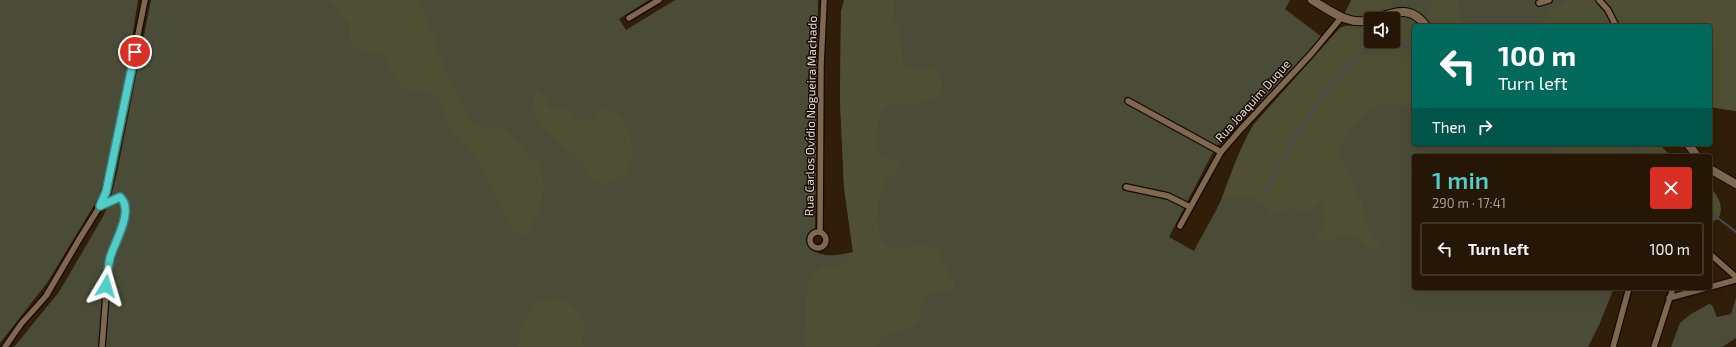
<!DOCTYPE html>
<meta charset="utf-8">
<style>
:root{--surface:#251606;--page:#2d1f10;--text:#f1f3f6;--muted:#a39f9b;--line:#423528;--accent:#54cdc8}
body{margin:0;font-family:"Exo 2",sans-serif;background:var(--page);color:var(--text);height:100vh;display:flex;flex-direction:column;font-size:15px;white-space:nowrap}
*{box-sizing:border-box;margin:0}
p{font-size:13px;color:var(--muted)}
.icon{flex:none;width:22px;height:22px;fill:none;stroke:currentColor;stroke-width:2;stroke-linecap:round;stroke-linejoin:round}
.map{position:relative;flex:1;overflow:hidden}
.side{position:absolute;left:1412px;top:154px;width:300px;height:136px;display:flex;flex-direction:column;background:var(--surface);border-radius:4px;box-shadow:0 4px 16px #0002,0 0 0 1px var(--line)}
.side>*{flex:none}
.hud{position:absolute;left:1412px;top:24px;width:300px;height:122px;border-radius:4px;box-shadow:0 4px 16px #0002,0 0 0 1px var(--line);background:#00695c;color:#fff;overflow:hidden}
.controls{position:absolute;left:1364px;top:12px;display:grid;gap:8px}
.controls a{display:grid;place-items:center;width:36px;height:36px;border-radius:4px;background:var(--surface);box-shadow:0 4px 16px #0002,0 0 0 1px var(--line);font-size:20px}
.pin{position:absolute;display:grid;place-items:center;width:34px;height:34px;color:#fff;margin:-17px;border:2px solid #fff;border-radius:50%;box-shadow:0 1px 4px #0007}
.me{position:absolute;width:44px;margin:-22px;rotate:7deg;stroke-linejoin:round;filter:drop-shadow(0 0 3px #0008)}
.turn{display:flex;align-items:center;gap:14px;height:84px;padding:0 20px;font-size:18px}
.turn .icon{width:52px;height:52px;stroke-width:2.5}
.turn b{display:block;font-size:28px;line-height:34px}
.then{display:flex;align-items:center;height:38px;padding:0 20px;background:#0003;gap:8px;font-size:15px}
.round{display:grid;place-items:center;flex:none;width:42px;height:42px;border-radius:4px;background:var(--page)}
.overview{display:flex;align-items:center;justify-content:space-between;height:68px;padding:0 20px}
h1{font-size:24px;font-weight:600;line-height:30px;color:var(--accent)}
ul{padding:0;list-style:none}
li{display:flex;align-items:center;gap:12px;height:54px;margin:0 8px 6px;padding:0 12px;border:2px solid var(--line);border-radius:4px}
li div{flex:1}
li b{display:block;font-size:15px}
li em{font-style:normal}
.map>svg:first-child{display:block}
.green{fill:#4b4c38}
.forest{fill:#4f5033}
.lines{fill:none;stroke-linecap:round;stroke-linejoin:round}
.stream{stroke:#464b53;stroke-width:2}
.street-casing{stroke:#180800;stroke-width:8}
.secondary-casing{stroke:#180800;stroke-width:10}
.street{stroke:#7e6850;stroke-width:5.5}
.secondary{stroke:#7e6850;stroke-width:8}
.route-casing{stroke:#378582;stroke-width:10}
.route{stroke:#54cdc8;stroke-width:7}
.labels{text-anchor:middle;stroke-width:3;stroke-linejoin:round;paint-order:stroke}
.street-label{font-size:12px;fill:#eaddd0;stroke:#130a03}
</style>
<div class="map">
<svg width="1736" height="347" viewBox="0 0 1736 347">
<rect width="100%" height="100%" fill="#311e08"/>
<path class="green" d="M0,0H138L124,88L110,154L99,197L47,283L0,343Z
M151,0H649L619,19L626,30L675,0H818L815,228C803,235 808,251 821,254C830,257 843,254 853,252L844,187L840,101L841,12L844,0H1290L1285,9L1322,37L1285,77L1217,146L1211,156L1169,237L1194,251C1203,233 1214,216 1222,198C1233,173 1240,147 1254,124L1340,28L1345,26L1371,41H1393V19L1398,16L1414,26V144H1556L1546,156H1414V288H1614L1599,325L1588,347H14L59,292L104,215L111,197L117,173Z
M1351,0H1736V111L1710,107V26H1430C1413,0 1397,5 1370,16Z
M1736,298V338L1722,347H1671L1680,323L1691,314L1709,304L1712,305L1717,317L1731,314Z"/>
<path class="forest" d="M329,0H416L428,20L447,76L470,122C479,128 487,127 498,128C514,131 525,152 534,163L538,162C542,171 545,180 544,189C543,198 531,236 522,236C517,236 515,231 513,228L478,161L463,141L451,129L438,97L429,93L421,91L407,92L399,84L383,54C374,52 367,53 361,52C348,50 351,30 348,21L341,19L337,9Z
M844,0H894V18L899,33L904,62L908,67L916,69L931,67C938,72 943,80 943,89C926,114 897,94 884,109C879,114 880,120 878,127C876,138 876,146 882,156L899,162L900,167L897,172L886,179L879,195L878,203L880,234L882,241L886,245L892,247L933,246L938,250L946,269L954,283V289L951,291C938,289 922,293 920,309C919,314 921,319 917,323C909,332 898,331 889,335C883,337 878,343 875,347H806C810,322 797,281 824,266C839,270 846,265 853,252L844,187L842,141L840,101L841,12Z
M1351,0H1390L1393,8L1358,19L1344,15Z
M1434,0H1457L1461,19L1466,26H1430L1427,21Z
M1567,0H1594C1604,6 1609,16 1614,26H1540L1550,12Z
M1602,0H1736V111L1710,107V26H1619Z
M1404,15L1412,17L1422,26H1414V108C1403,108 1391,103 1380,105C1368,107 1339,139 1339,152C1339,160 1347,167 1351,173C1355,183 1354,195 1362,202L1366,225L1379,245V251H1377C1365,244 1354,232 1339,235C1332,240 1327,243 1317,241V235C1319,232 1322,230 1323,227C1326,222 1323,205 1320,202L1309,212L1291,208L1272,215L1265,206L1251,196L1222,198C1231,173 1240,147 1254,124L1340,28L1345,26L1371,24V41H1393V19H1386Z
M537,91L544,96L548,108C561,109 573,107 578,123L585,120L595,122L597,112L600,108L606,109L615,115H618L633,135C633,138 631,141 631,144C630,149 633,154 632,159C629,175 607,191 592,179C587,175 587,166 579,159C558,141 531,126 534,94Z
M1556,144H1659L1671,156H1546Z
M1710,187C1718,196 1725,207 1718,219L1711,222L1710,221Z
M558,299C567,303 581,311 584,322C585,331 580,338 584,347H517L520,338L521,327L537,301Z"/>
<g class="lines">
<path class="stream" d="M1633,144L1643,156
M1264,195C1288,150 1308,109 1343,72C1351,63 1358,55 1369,50C1382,43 1400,45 1414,49
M1710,212L1736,232"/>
<defs>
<path id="street" d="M1599,0L1608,10L1616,26
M1539,3L1549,0
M629,18L659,0
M1128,101L1221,152
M1126,187L1168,196L1190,207
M100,206L120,197C135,210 111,251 108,268L102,347
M1180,226L1221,152L1241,129L1311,54L1341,18
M810 240a8 8 0 1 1 16 0a8 8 0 1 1-16 0Z
M820,232L821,65L824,0
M1710,254L1736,277
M1710,287L1736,280
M1669,298L1706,288
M5,347L21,324L46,296L80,238L100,206L106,192L145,0
M1613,347L1629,288
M1654,347L1673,288"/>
<path id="secondary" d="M1312,0C1331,11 1348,26 1371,20
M1373,19C1395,12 1411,5 1426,26
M1688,144L1697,156
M1710,169L1736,184"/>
</defs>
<use href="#street" class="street-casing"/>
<use href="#secondary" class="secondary-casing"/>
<use href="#street" class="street"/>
<use href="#secondary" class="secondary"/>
</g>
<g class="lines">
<defs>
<path id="route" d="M106,286C107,277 108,267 110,258C114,243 135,210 120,197L100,206L106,192L135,52"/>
</defs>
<use href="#route" class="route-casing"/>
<use href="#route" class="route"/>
</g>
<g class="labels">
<g class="street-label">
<text transform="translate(1253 101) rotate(-48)" y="4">Rua Joaquim Duque</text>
<text transform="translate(811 116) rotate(-89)" y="4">Rua Carlos Ovídio Nogueira Machado</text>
</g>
</g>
</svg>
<div class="controls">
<a><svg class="icon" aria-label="sound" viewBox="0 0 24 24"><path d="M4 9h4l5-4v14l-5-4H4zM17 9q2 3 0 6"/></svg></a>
</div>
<div class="pin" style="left:135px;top:52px;background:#d93025"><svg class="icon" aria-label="arrive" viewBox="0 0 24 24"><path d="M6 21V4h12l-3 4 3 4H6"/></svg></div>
<svg class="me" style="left:106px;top:286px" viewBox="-20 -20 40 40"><path d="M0-17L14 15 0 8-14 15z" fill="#54cdc8" stroke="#fff" stroke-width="4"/></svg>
<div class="hud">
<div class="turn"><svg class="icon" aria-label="left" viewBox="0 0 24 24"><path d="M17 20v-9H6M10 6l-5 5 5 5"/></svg><div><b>100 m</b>Turn left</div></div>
<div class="then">Then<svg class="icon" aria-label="right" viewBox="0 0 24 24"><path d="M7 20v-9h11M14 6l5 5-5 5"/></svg></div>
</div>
<section class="side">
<div class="overview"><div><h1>1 min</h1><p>290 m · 17:41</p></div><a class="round" style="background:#d93025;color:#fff"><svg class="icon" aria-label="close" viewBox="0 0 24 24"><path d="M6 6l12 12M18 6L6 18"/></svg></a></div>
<ul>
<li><svg class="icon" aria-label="left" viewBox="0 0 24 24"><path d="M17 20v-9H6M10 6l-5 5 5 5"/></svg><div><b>Turn left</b></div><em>100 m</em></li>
</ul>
</section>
</div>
